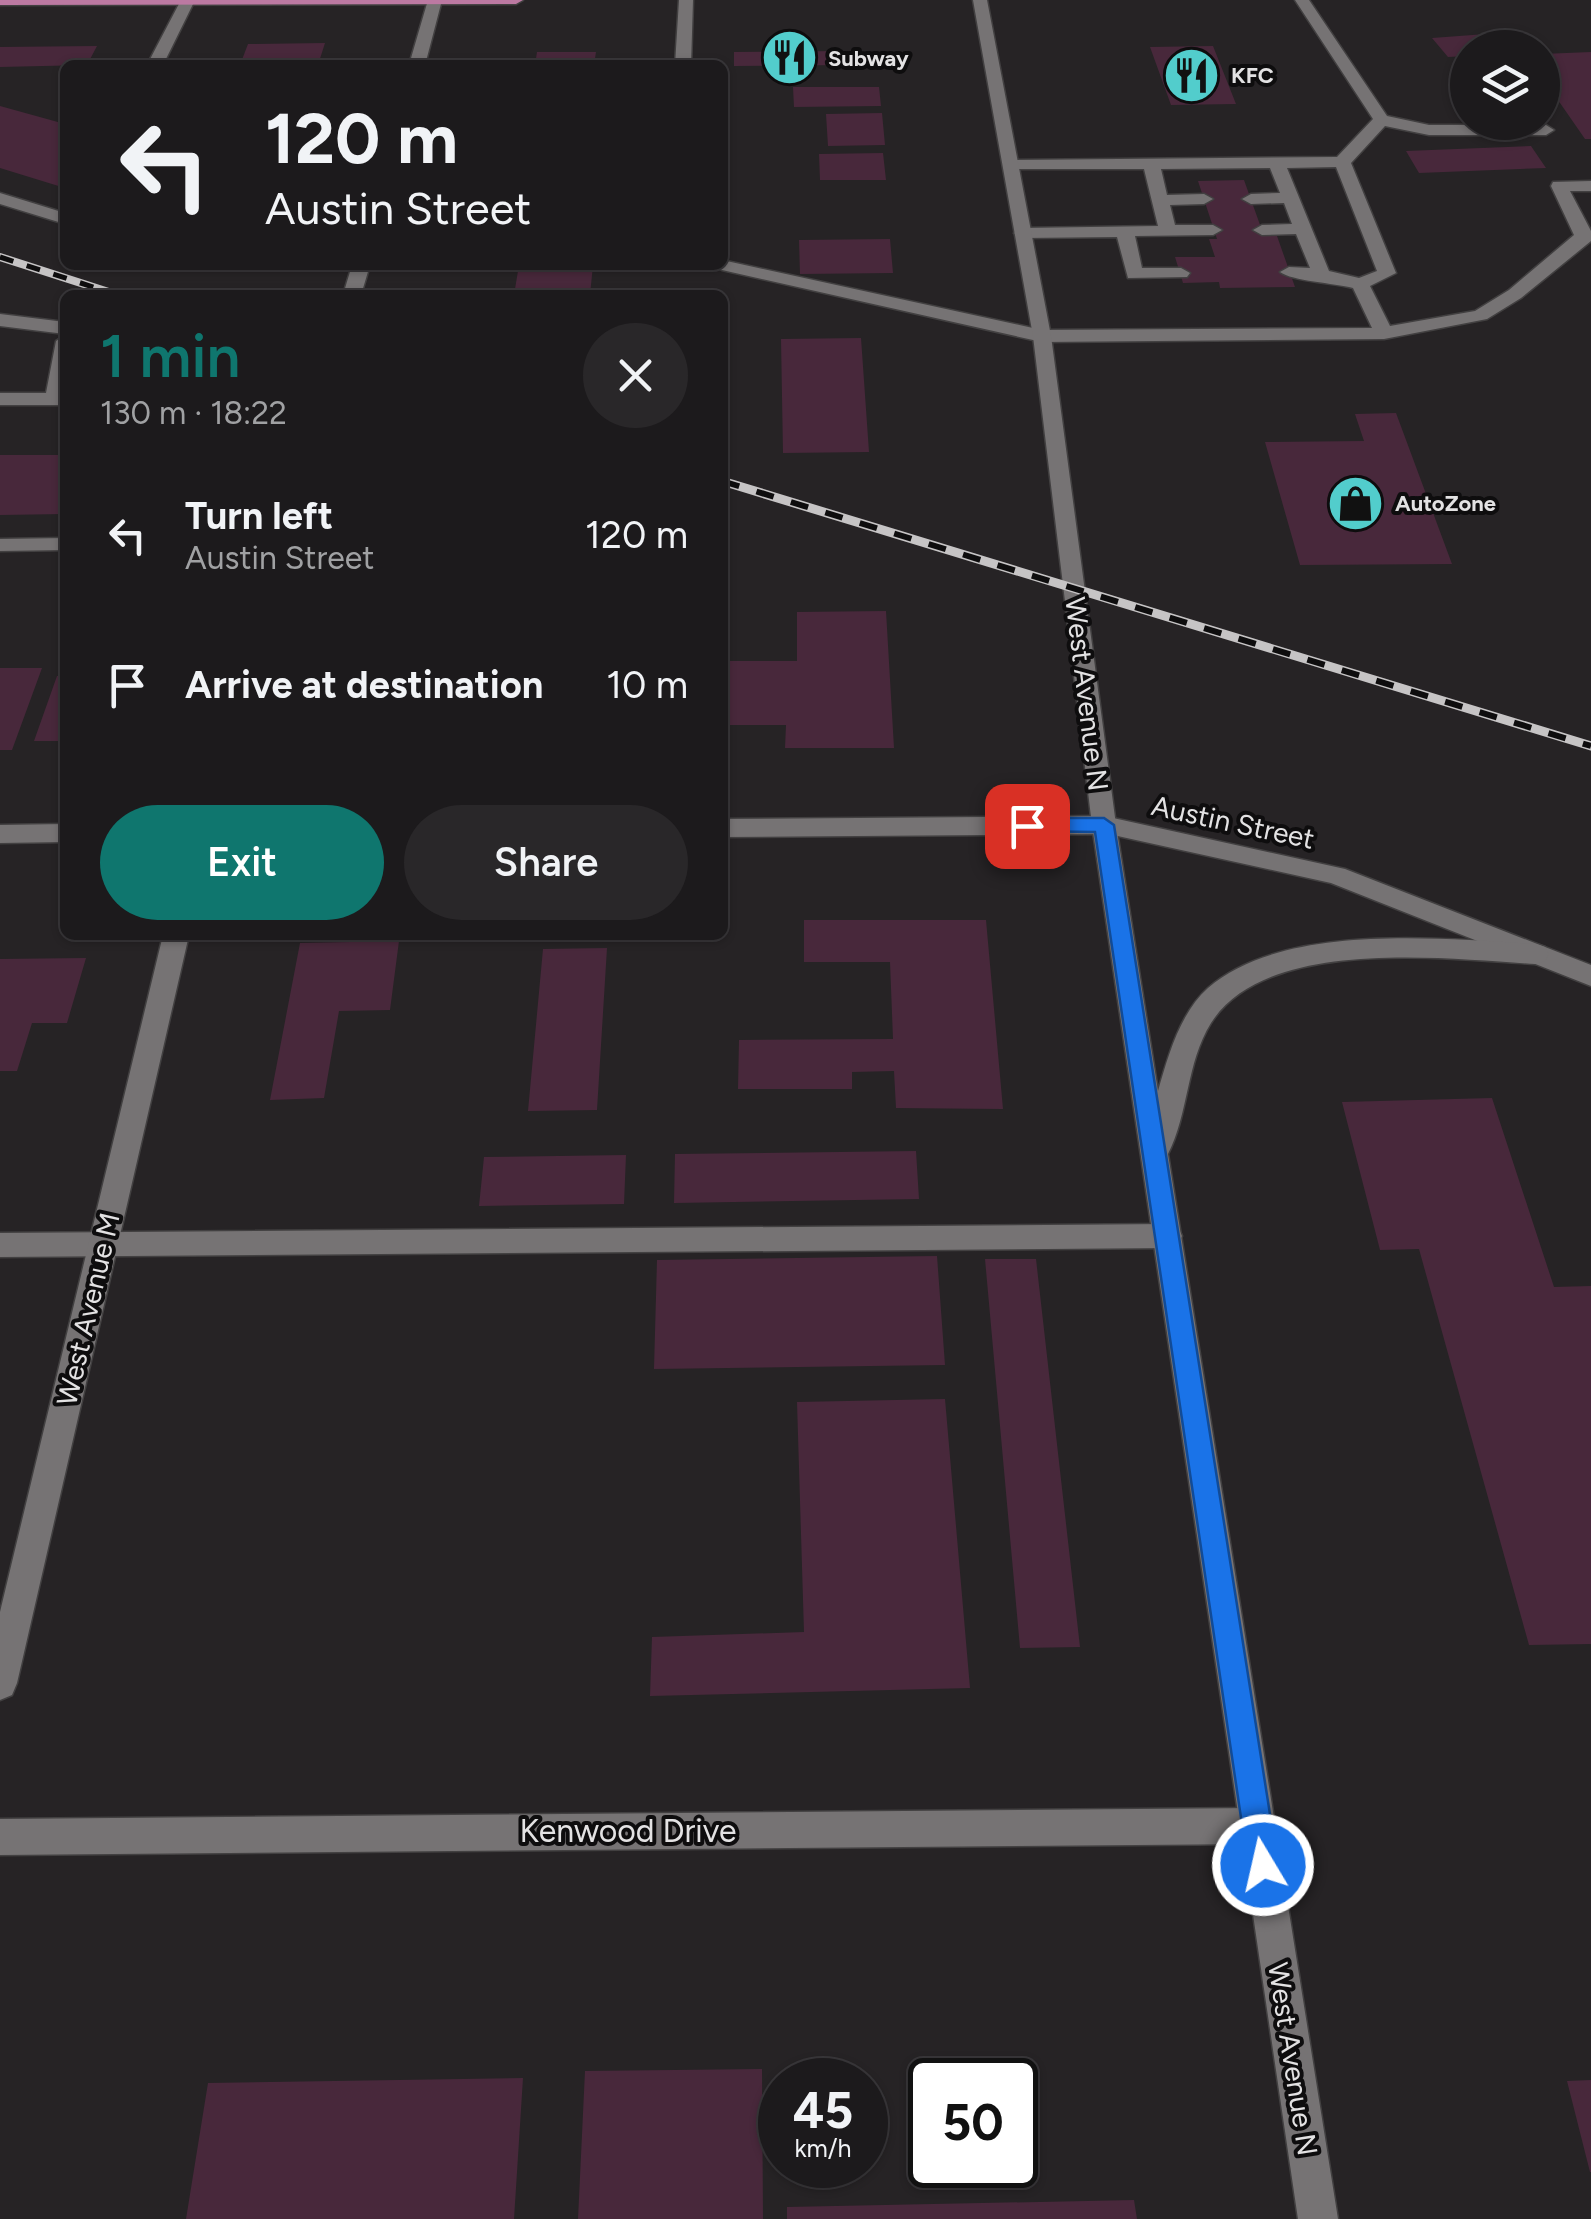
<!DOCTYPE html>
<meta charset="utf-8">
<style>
:root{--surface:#1c1a1c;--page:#292729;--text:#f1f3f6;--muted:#a0a1a3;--line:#3a383b;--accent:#0f766e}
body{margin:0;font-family:Figtree,sans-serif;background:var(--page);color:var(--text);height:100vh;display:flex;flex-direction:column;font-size:38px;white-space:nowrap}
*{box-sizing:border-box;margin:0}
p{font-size:32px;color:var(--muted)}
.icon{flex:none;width:55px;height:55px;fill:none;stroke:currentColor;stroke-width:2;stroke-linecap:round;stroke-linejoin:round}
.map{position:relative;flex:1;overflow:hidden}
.sheet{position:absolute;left:60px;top:290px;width:668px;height:650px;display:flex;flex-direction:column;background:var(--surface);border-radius:15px;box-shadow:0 2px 8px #0004,0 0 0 2px var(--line)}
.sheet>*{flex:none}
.banner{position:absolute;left:60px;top:60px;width:668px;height:210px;border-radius:15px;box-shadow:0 2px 8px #0004,0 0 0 2px var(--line);background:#1c1a1c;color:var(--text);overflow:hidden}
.tools{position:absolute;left:1450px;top:30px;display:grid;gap:20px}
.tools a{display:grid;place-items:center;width:110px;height:110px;border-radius:50%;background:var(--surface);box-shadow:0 2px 8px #0004,0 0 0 2px var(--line);font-size:50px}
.speed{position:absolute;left:758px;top:2058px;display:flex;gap:20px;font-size:50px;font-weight:700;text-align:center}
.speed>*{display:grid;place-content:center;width:130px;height:130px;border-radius:50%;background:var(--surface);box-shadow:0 2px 8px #0004,0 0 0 2px var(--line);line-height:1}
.speed small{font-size:25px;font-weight:400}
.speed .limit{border:5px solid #111;border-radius:15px;background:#fff;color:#111}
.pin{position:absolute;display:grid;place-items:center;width:85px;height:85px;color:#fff;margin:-42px;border-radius:20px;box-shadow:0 5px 15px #0006}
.me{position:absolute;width:110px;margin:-55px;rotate:351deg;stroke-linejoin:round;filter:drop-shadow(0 0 8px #0008)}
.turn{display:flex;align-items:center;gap:35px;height:210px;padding:0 40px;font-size:45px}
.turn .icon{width:130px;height:130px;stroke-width:2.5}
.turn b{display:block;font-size:70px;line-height:85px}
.round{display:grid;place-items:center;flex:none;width:105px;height:105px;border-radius:52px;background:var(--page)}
.headline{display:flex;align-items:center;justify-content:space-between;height:170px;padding:0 40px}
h1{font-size:60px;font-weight:600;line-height:75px;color:var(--accent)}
.action{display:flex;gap:20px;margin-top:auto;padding:20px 40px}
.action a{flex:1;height:115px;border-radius:60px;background:var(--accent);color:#fff;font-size:40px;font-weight:600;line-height:115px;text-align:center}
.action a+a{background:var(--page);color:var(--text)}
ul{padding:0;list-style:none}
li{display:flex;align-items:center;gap:30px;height:150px;padding:0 40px}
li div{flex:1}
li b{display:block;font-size:38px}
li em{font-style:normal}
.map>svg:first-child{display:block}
.building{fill:#48283b}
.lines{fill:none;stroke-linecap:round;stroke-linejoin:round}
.service-casing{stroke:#424041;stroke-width:3}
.minor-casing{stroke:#424041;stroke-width:3}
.tertiary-casing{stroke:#424041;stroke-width:3}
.secondary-casing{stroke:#424041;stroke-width:3}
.primary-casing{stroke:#424041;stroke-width:3}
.service{fill:#767374;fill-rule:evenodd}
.minor{fill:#767374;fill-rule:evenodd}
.tertiary{fill:#767374;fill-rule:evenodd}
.secondary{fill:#767374;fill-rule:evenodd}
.primary{fill:#bc79a2;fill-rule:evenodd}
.rail-far1-casing{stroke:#c6c4c5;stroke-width:8}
.rail-casing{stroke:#c6c4c5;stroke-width:9}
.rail-far1{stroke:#0e0d0e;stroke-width:5;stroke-dasharray:14;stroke-linecap:butt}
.rail{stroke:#0e0d0e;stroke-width:6;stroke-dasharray:18;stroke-linecap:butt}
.route{fill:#1a73e8;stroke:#114b97;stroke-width:2.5}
.labels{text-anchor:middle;stroke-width:8;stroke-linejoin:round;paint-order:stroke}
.far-poi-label{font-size:22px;font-weight:bold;fill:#e3e2e3;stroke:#0e0d0e;text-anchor:start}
.street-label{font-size:28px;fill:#e3e2e3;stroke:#0e0d0e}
.near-street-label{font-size:32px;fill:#e3e2e3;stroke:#0e0d0e}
</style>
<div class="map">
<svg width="1591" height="2219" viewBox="0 0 1591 2219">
<rect width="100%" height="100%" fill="#262325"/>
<path class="building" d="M1486,34L1496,48H1468V56L1448,57L1432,38Z
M325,43L318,65H240L248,44Z
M97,46L87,65L0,67V47Z
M1213,46L1236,104L1171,105L1150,47Z
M843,51L844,65L734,66V52Z
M537,52H596L594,65H535Z
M1591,52V139H1585L1542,77V54Z
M793,87H879L881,106L794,107Z
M0,106L65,124V188L0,168Z
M882,113L885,145L828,146L826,114Z
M1531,146L1546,168L1419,173L1406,151Z
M883,153L886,180H820L819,154Z
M1244,180L1264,236H1277L1295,287L1220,288L1219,282L1183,283L1175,257H1215L1209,239H1217L1198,181Z
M890,239L893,273L800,274L799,240Z
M519,265H593L590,295H514Z
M861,338L869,452L783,453L781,339Z
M1396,413L1452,564L1300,565L1265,442L1364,441L1355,414Z
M0,455H65V514L0,515Z
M886,611L894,748H785L786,725H722V661H797V612Z
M0,668H42L12,750H0Z
M57,676H65V741H34Z
M804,920H986L1003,1109L896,1108L894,1071L852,1072V1089H738L739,1040L893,1039L890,962H804Z
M399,941L390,1010L339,1011L324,1098L270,1100L300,943Z
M607,948L597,1110L528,1111L543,949Z
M86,958L67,1023H32L17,1071H0V959Z
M1492,1098L1554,1287L1591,1286V1644L1529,1645L1419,1249L1380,1250L1342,1102Z
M916,1151L919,1199L674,1203L675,1154Z
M626,1155L624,1204L479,1206L484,1157Z
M937,1256L945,1365L654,1369L657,1260Z
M985,1259H1036L1080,1647L1020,1648Z
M945,1399L970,1688L650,1696L652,1637L804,1632L797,1402Z
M762,2069L763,2219H578L585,2071Z
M523,2078L514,2219H186L208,2083Z
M1591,2080V2172H1590L1567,2081Z
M1134,2200L1137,2219H787V2207Z"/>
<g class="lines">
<defs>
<path id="service" d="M181,0L194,2L163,65H147Z
M679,0H693L691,65H675Z
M1295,0H1309L1387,116L1429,125H1546L1554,130L1546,135H1429L1385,126L1351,163L1396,273L1370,286L1390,326L1475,311L1509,290L1574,235L1551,186L1553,182L1591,181V191H1570L1591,231V241L1521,298L1487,319L1384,339L1042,342L722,270L713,265H722V260L1042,330L1372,328L1353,288C1334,283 1292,281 1280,272L1289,267L1310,268L1296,234L1262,235L1253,230L1262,225L1292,224L1284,203L1251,204L1242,199L1251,194L1280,193L1270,168L1161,169L1167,195L1204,194L1213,199L1204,204L1170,205L1175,225H1213L1222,230L1213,235L1135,236L1142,268H1181L1190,273L1187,277L1128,278L1117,237L1023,238L1014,233L1023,228L1158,226L1144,169H1005L1003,165L1011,160L1337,157L1373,119ZM1336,167L1377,271L1359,278L1329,271L1287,168Z
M0,193L65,213V224L0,204Z
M0,314L65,322V334L0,326Z
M65,335V405H0V393H46L56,341Z
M65,538V550L0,551V539Z
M1168,1224L1178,1227L1182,1236L1178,1245L1168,1248L0,1257V1233Z"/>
<path id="minor" d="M428,0H442L425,65H409Z
M352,265H370L361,295H343Z
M1104,816L1116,825L1104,834L722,837V819Z
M65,824V842L0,843V825Z
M163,935H189L17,1683L12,1695L0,1700V1612Z
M1257,1808L1270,1813L1275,1826L1270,1839L1257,1844L0,1855V1819Z"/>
<path id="tertiary" d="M1104,816L1345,869L1591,965V986L1331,883L1095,831L1092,825Z"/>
<path id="secondary" d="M973,0H987L1051,336L1116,825L1158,1091C1168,1056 1180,1013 1208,988C1284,922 1443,939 1536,944L1545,947L1549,954L1545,961L1536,964C1447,959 1266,936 1211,1023C1186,1063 1189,1113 1168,1154L1338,2219H1298L1092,825L1033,336Z"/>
<path id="primary" d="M0,0H523L516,4L0,5Z"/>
</defs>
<use href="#service" class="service-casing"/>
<use href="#minor" class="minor-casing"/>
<use href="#tertiary" class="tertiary-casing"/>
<use href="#secondary" class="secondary-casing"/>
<use href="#primary" class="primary-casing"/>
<use href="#service" class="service"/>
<use href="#minor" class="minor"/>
<use href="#tertiary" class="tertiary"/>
<use href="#secondary" class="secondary"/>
<use href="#primary" class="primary"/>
<defs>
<path id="rail-far1" d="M0,257L118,295"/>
<path id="rail" d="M722,481L1591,746"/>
</defs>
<use href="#rail-far1" class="rail-far1-casing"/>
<use href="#rail" class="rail-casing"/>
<use href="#rail-far1" class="rail-far1"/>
<use href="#rail" class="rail"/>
</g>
<path class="route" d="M1027,818H1104L1114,825L1278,1865L1273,1876L1263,1880L1252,1876L1248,1865L1095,832L1020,831V820Z"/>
<defs>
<symbol id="restaurant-disc" viewBox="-11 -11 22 22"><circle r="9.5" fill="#52cdcc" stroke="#0e0d0e"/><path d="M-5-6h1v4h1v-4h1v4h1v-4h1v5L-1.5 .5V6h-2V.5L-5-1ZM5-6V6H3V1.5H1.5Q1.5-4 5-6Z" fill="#111"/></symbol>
<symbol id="shop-disc" viewBox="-11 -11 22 22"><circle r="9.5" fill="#52cdcc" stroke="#0e0d0e"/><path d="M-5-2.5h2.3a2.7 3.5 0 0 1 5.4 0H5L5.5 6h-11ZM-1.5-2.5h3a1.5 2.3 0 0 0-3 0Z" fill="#111"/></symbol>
</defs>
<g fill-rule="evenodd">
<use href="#restaurant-disc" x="758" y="26" width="63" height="63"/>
<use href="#restaurant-disc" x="1160" y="44" width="63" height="63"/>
<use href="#shop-disc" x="1324" y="472" width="63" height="63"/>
</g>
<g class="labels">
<g class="far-poi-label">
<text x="828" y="66">Subway</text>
<text x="1231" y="83">KFC</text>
<text x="1395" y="511">AutoZone</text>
</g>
<g class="street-label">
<text transform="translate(1087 694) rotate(83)" y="10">West Avenue N</text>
<text transform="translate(1233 822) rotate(12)" y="10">Austin Street</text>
<text transform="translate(88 1309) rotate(-77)" y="10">West Avenue M</text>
<text transform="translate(1293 2059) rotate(81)" y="10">West Avenue N</text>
</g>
<g class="near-street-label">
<text x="628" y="1842">Kenwood Drive</text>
</g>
</g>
</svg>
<div class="tools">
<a><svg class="icon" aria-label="layers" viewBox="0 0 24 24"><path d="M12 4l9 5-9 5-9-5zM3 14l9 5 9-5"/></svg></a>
</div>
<div class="speed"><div>45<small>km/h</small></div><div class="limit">50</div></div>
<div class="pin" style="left:1027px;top:826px;background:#d93025"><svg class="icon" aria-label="arrive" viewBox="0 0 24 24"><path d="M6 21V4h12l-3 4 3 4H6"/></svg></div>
<svg class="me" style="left:1263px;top:1865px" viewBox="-20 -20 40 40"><circle r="17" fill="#1a73e8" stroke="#fff" stroke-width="3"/><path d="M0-11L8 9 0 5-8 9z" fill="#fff"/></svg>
<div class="banner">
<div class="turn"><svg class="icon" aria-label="left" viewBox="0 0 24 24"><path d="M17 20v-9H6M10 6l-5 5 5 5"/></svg><div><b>120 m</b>Austin Street</div></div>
</div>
<section class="sheet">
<div class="headline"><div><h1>1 min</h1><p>130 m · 18:22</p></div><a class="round"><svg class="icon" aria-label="close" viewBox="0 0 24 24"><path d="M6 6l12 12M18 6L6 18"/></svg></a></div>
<ul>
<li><svg class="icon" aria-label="left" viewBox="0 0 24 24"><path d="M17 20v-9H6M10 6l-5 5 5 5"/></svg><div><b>Turn left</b><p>Austin Street</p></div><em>120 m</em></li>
<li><svg class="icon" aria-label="arrive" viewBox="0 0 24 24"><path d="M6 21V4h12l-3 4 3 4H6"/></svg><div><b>Arrive at destination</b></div><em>10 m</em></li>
</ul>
<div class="action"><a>Exit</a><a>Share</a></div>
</section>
</div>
